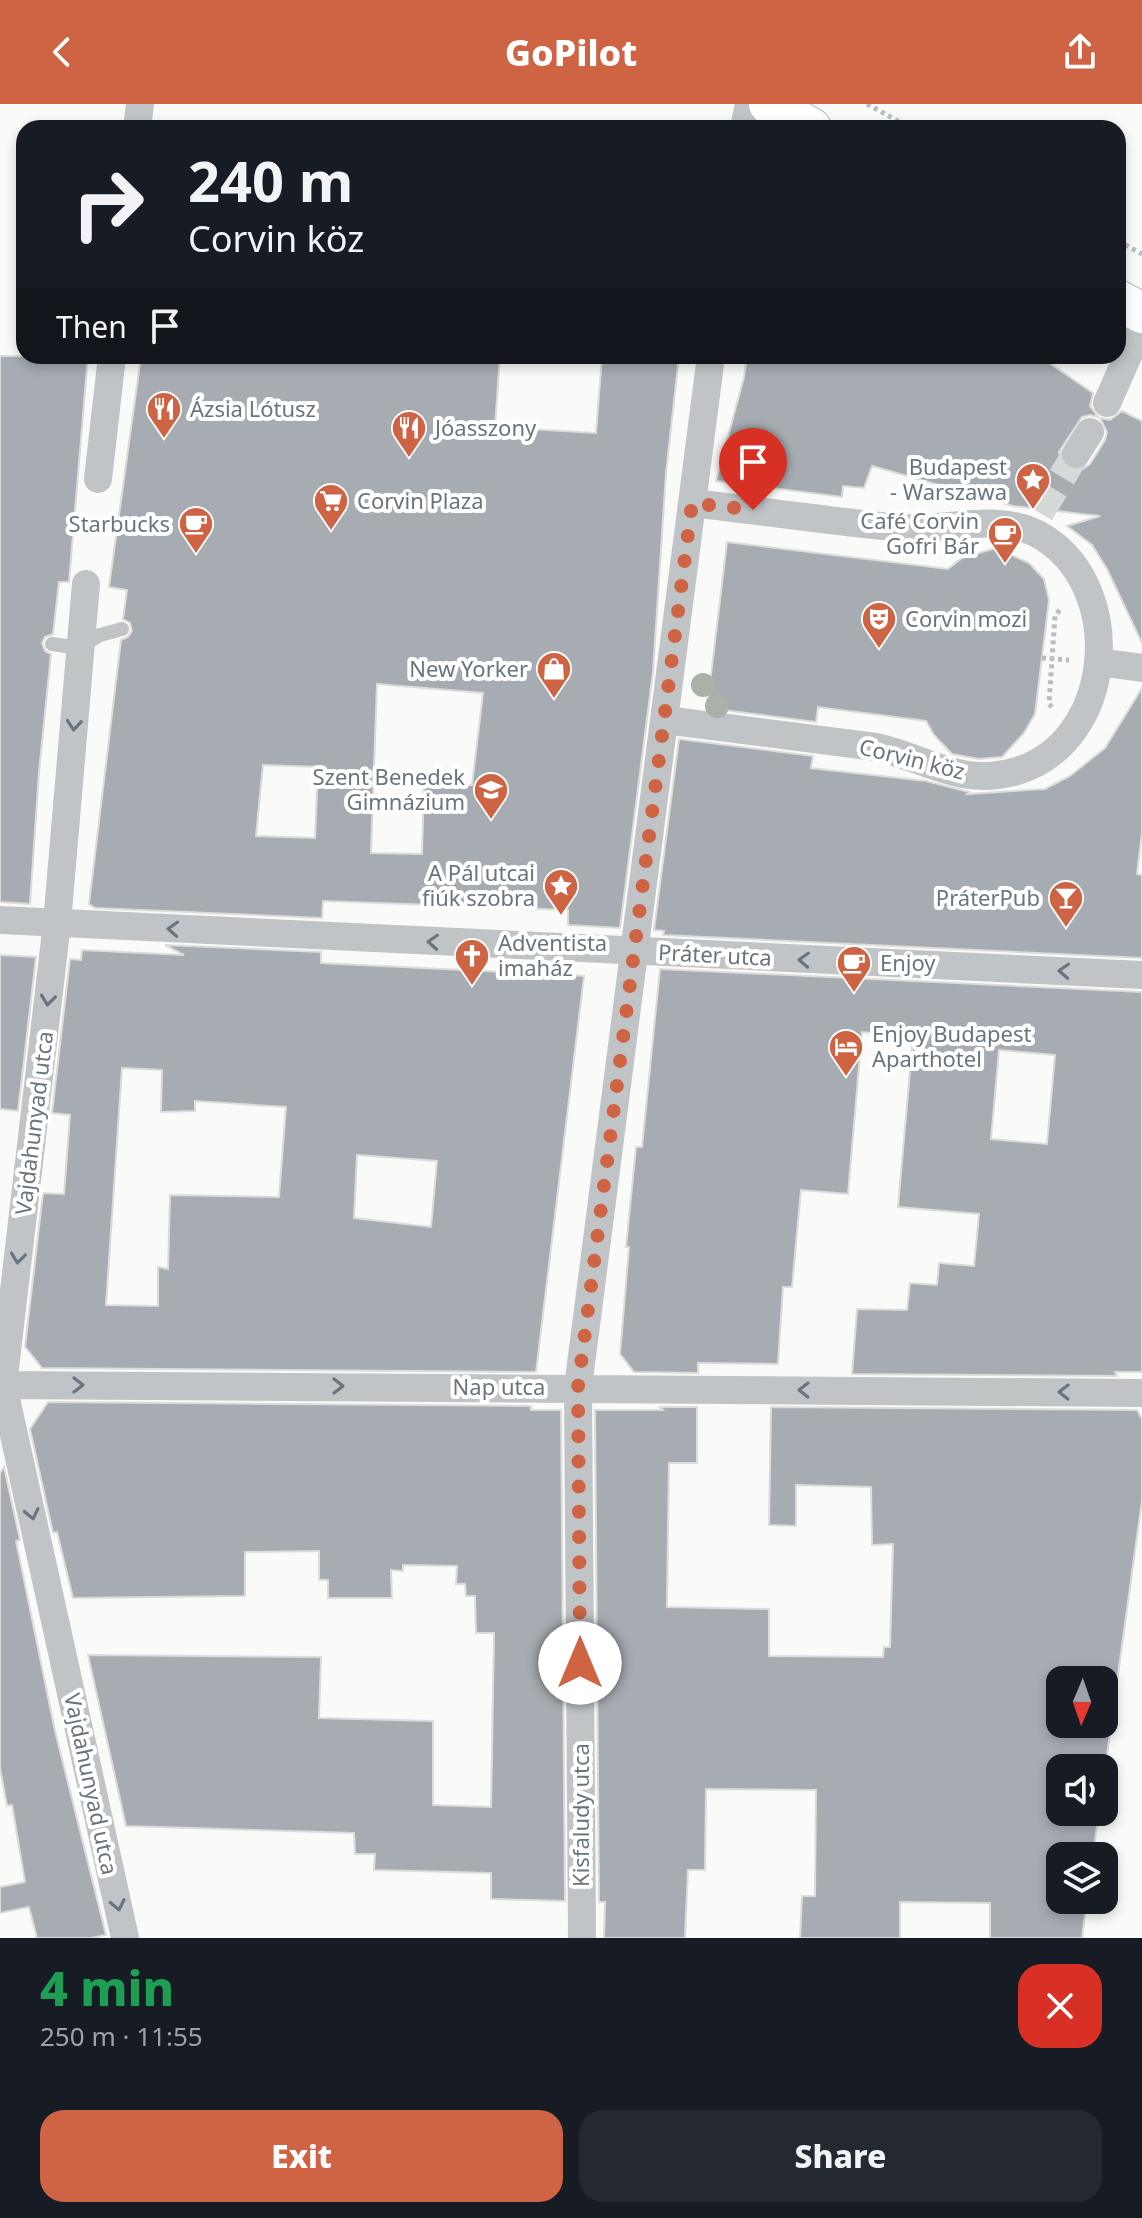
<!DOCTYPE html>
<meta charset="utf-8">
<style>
:root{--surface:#171b24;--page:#242831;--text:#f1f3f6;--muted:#9ea1a6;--accent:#ce6444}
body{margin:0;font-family:"Noto Sans",sans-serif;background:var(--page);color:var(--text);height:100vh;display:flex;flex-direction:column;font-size:30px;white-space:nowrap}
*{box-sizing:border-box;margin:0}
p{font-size:26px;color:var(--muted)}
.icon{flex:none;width:44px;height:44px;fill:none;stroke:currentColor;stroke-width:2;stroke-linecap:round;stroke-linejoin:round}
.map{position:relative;height:1834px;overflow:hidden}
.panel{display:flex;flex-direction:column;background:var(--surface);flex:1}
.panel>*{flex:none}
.top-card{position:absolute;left:16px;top:16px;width:1110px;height:244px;border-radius:24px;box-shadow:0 4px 12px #0003;background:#171b24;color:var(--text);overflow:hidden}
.needle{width:52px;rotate:182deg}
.fabs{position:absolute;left:1046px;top:1562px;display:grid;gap:16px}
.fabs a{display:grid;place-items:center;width:72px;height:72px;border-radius:16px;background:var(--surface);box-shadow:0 4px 12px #0003;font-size:40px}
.pin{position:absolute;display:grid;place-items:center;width:68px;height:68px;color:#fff;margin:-82px -34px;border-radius:50% 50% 50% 0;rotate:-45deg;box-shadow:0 0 8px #0007}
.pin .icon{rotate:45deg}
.me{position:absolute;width:88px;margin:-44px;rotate:0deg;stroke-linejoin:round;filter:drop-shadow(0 0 6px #0008)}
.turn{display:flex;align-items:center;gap:28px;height:168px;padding:0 40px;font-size:36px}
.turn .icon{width:104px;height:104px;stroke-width:2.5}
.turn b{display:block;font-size:56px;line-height:68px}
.then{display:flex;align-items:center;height:76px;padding:0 40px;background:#0003;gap:16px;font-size:30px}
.round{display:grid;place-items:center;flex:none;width:84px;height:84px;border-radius:24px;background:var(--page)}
.overview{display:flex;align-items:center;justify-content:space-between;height:136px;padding:0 40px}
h1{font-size:48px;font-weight:800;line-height:60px;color:#1e9e55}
.action{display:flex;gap:16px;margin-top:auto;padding:16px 40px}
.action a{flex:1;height:92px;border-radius:24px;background:var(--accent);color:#fff;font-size:32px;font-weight:800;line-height:92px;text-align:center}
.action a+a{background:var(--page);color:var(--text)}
header{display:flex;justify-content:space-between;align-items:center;height:104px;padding:0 40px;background:var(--accent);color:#fff;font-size:36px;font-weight:800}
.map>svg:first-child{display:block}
.building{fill:#a6acb2;stroke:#dcdcda;stroke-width:2;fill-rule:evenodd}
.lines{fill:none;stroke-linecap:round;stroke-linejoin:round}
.street-tunnel{stroke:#d6d9da;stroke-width:28;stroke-dasharray:28 14;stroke-linecap:butt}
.secondary-casing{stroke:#b5b9bd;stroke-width:42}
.path{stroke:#babdc0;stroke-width:5;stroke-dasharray:4 4;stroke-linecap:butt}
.lane{stroke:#c0c4c7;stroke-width:14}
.street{stroke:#c0c4c7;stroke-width:28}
.secondary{stroke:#fff;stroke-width:40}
.tree{fill:#aab2a8}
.oneway{stroke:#68757f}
.route{stroke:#ce6444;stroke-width:14;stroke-dasharray:0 25.2}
.labels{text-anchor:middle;stroke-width:8;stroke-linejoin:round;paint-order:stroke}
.poi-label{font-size:22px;fill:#68757f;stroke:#fff;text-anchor:start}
.street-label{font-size:22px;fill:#68757f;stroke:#fff}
</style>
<header><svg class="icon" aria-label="back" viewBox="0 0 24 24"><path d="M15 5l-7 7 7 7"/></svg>GoPilot<svg class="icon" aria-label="share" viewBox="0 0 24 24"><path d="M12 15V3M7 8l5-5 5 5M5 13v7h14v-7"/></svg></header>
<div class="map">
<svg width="1142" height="1834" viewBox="0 0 1142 1834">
<rect width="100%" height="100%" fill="#fafaf8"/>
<path class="building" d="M0,252H88L69,478H59L53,530L45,533L42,539L45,547L51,550L39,668L30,800L0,798Z
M141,252H500L495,323L596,329L602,252H679L666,369L653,568L620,824L568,821V806L323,797L322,814L95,804L89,800L121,536L128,533L132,527L130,519L123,515L127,486L109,483ZM377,580L483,589L472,681L424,679L422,750L371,749ZM263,661L318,663L315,734L256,732Z
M747,252H1039L1093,289L1090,302L1098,313L1090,311L1082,313L1059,348L1061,358L1074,367L1083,365L1090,360L1105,336L1107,328L1100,314L1110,316L1122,307L1142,317V539L1107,465L1092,441L1067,422L1100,412L1013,402L872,362L864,384L843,382L842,393L716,377L744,273Z
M727,438L948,465L962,454L996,444L1029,459L1044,475L1049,496L1035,610L1024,629L1002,653L979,655L952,650L934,631L926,617L818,603L816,618L707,604Z
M1142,584V728L1137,770L1142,771V854L663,831L664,827L654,826L679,635L813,652L811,664L926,677L969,688L967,690L1045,685L1070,672L1105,644Z
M165,841L321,848V859L584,872L536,1268L42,1264L25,1243L43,1089L64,1090L70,1011L52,1009L70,855L81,856L82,846L184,851ZM122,964L162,966L161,1008L195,1007V997L286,1003L279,1093L170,1091L168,1165L158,1163V1202L106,1201ZM357,1051L437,1057L431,1123L354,1114Z
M0,851L36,853L18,1007L0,1005Z
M660,865L1142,888V1268H1115L1117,1272L852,1270L857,1205L907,1206L910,1179L937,1181L939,1159L974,1162L979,1110L898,1103L913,932L862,928L848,1090L801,1086L792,1183H783L778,1260L698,1259V1269L634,1268L620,1250L629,1143H626L636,1043H642ZM999,946L1055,951L1047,1040L991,1035Z
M48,1298L531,1302V1306H561L565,1797L491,1795V1769L374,1766L375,1750H355L354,1729L126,1722L88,1551L321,1553L319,1614L433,1617V1701L491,1703L494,1529H476L475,1492H466L465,1480H456L457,1462L403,1461V1467L391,1466L392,1494H328V1476H319V1447L245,1448V1492L73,1494L57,1428L53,1429L30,1325Z
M660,1303H697V1359H669L667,1503L769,1505V1552L883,1553L884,1543H890L893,1440L872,1441L871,1383L796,1381V1422L769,1421L771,1303L1137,1306L1142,1315V1396L1104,1673V1664H1060V1708H1099L1093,1752H1060V1796H1087L1082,1834H990V1799L900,1798V1834H800L802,1792H815L816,1686L706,1685L705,1766H688L685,1834H604L605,1798H599L595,1306H663ZM1060,1576H1104V1620H1060Z
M4,1363L20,1436L16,1437L55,1627L106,1831L91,1834H37L29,1803L0,1809V1783L25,1778L12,1701L7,1702L0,1664V1369Z"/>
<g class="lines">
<path class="street-tunnel" d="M1040,409L1076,350"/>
<defs>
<path id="secondary" d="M769,0L811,24
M1118,196L1142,209"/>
</defs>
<use href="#secondary" class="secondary-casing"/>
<path class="path" d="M867,0L911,24
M1118,137L1142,150
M1042,554L1069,556
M1052,603L1049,600L1055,512L1061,504"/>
<path class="lane" d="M52,540L80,544L100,531L122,525"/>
<path class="street" d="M137,24L140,0
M744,24L749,0
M1107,299L1142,220
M1076,350L1090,328
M98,375L112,252
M86,480L57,819L3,1281L125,1834
M1098,558L1142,564
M665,616L876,643C926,654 961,684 1017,667C1113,638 1127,489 1046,435C1002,406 951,427 903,424C833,418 762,407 692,399
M0,816L1142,871
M0,1281L1142,1289
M582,1834L578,1283L711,252"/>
<use href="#secondary" class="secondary"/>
</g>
<g class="tree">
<circle cx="703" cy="581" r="12"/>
<circle cx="717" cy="602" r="12"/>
</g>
<defs><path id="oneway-chevron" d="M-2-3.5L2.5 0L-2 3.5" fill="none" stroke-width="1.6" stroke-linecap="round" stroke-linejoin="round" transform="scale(2)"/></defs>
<g class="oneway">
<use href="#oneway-chevron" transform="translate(74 621) rotate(95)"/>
<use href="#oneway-chevron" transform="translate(173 825) rotate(-177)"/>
<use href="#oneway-chevron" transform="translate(433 838) rotate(-177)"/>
<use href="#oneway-chevron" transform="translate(804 856) rotate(-177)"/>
<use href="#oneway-chevron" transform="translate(1064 867) rotate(-177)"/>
<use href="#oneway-chevron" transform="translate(48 896) rotate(97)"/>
<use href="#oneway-chevron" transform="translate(18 1154) rotate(97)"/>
<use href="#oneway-chevron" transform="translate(78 1281)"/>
<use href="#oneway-chevron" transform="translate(338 1282)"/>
<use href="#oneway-chevron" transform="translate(804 1286) rotate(-179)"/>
<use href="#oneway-chevron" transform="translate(1064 1288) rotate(-179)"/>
<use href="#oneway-chevron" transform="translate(32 1410) rotate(78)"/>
<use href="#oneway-chevron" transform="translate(118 1801) rotate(78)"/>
</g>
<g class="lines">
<path class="route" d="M580,1559L578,1283L692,399L753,406"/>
</g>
<defs>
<symbol id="restaurant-pin" viewBox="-11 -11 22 30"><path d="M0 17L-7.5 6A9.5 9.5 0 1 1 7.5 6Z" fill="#ce6444" stroke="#fff"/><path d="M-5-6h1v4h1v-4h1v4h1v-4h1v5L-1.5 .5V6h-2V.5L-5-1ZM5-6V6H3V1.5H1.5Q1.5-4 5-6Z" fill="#fff"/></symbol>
<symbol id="sight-pin" viewBox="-11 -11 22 30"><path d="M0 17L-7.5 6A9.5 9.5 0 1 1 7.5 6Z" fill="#ce6444" stroke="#fff"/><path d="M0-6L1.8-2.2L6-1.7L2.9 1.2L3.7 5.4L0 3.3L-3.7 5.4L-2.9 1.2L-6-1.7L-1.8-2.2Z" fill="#fff"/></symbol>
<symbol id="supermarket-pin" viewBox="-11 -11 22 30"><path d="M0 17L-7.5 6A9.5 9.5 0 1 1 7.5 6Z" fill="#ce6444" stroke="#fff"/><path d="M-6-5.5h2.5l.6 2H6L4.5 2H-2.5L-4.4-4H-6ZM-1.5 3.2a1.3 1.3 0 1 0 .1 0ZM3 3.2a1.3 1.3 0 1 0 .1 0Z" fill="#fff"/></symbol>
<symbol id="cafe-pin" viewBox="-11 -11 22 30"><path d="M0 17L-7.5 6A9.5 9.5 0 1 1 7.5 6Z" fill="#ce6444" stroke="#fff"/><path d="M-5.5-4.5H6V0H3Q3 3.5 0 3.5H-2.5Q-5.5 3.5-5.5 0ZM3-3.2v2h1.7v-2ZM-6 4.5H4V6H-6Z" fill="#fff"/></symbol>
<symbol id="theatre-pin" viewBox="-11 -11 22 30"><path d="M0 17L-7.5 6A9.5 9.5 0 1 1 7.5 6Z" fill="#ce6444" stroke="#fff"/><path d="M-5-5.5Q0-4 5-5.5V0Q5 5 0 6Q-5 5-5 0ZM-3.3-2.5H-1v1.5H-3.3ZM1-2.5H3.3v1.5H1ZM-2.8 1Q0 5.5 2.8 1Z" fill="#fff"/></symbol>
<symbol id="shop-pin" viewBox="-11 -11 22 30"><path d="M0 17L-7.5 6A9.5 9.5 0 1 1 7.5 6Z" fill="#ce6444" stroke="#fff"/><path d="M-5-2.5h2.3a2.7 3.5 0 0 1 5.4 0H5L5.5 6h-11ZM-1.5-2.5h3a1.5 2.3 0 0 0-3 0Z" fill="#fff"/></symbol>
<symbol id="school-pin" viewBox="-11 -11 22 30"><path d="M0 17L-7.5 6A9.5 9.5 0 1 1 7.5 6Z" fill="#ce6444" stroke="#fff"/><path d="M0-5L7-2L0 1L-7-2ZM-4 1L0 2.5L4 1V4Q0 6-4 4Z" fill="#fff"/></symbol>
<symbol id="bar-pin" viewBox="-11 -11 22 30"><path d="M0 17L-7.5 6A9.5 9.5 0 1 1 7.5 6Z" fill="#ce6444" stroke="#fff"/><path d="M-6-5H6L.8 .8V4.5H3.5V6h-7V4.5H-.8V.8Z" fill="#fff"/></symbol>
<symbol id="church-pin" viewBox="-11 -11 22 30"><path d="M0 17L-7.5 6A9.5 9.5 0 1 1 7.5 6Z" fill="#ce6444" stroke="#fff"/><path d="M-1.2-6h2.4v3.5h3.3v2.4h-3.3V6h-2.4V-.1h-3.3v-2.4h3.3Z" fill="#fff"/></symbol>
<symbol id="hotel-pin" viewBox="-11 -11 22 30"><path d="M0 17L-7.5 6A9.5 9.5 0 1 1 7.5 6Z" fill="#ce6444" stroke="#fff"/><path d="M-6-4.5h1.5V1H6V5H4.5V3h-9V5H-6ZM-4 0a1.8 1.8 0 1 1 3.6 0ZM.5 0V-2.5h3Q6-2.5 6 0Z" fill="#fff"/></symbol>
</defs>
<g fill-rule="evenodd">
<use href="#restaurant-pin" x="144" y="285" width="40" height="54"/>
<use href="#restaurant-pin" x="389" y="304" width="40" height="54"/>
<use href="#sight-pin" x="1013" y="356" width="40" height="54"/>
<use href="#supermarket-pin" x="311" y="377" width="40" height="54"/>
<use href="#cafe-pin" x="176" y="400" width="40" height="54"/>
<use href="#cafe-pin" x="985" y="410" width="40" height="54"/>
<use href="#theatre-pin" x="859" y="495" width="40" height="54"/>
<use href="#shop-pin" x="534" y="545" width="40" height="54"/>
<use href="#school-pin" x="471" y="666" width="40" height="54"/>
<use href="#sight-pin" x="541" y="762" width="40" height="54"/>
<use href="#bar-pin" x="1046" y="774" width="40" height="54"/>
<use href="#church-pin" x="452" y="832" width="40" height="54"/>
<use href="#cafe-pin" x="834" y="839" width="40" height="54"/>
<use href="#hotel-pin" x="826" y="923" width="40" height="54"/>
</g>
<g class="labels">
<g class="poi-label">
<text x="190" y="313">Ázsia Lótusz</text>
<text x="435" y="332">Jóasszony</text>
<text x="1007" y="371" text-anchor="end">Budapest<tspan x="1007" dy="25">- Warszawa</tspan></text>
<text x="357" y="405">Corvin Plaza</text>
<text x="979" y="425" text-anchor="end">Café Corvin<tspan x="979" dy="25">Gofri Bár</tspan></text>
<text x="170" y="428" text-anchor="end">Starbucks</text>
<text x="905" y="523">Corvin mozi</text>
<text x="528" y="573" text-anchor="end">New Yorker</text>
<text x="465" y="681" text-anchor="end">Szent Benedek<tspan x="465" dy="25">Gimnázium</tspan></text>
<text x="535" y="777" text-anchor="end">A Pál utcai<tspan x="535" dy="25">fiúk szobra</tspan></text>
<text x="1040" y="802" text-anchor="end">PráterPub</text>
<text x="498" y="847">Adventista<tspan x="498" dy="25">imaház</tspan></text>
<text x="880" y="867">Enjoy</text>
<text x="872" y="938">Enjoy Budapest<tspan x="872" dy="25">Aparthotel</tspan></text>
</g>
<g class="street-label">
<text transform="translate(912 655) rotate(14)" y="8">Corvin köz</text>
<text transform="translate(715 851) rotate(3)" y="8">Práter utca</text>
<text transform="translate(34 1019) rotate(-83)" y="8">Vajdahunyad utca</text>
<text x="499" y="1291">Nap utca</text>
<text transform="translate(91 1680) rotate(78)" y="8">Vajdahunyad utca</text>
<text transform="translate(581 1711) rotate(-90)" y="8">Kisfaludy utca</text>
</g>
</g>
</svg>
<div class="fabs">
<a><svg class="needle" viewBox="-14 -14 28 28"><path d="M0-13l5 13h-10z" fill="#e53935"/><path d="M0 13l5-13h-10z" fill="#9ea1a6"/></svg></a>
<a><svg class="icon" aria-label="sound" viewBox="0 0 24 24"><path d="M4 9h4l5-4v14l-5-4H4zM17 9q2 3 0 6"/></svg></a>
<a><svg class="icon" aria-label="layers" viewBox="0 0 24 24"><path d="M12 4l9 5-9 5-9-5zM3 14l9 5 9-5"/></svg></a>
</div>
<div class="pin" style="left:753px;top:406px;background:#d93025"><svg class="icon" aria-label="arrive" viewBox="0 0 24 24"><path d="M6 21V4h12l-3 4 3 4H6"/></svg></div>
<svg class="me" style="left:580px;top:1559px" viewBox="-20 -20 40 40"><circle r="19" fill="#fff"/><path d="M0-13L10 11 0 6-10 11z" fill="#ce6444"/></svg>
<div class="top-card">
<div class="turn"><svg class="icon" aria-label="right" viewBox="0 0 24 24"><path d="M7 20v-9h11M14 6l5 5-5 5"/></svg><div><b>240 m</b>Corvin köz</div></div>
<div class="then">Then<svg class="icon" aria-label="arrive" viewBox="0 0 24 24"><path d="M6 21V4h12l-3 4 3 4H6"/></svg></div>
</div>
</div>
<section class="panel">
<div class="overview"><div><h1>4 min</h1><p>250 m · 11:55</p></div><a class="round" style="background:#d93025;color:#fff"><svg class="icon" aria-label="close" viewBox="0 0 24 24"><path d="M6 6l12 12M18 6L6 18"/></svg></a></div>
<div class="action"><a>Exit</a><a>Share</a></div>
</section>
